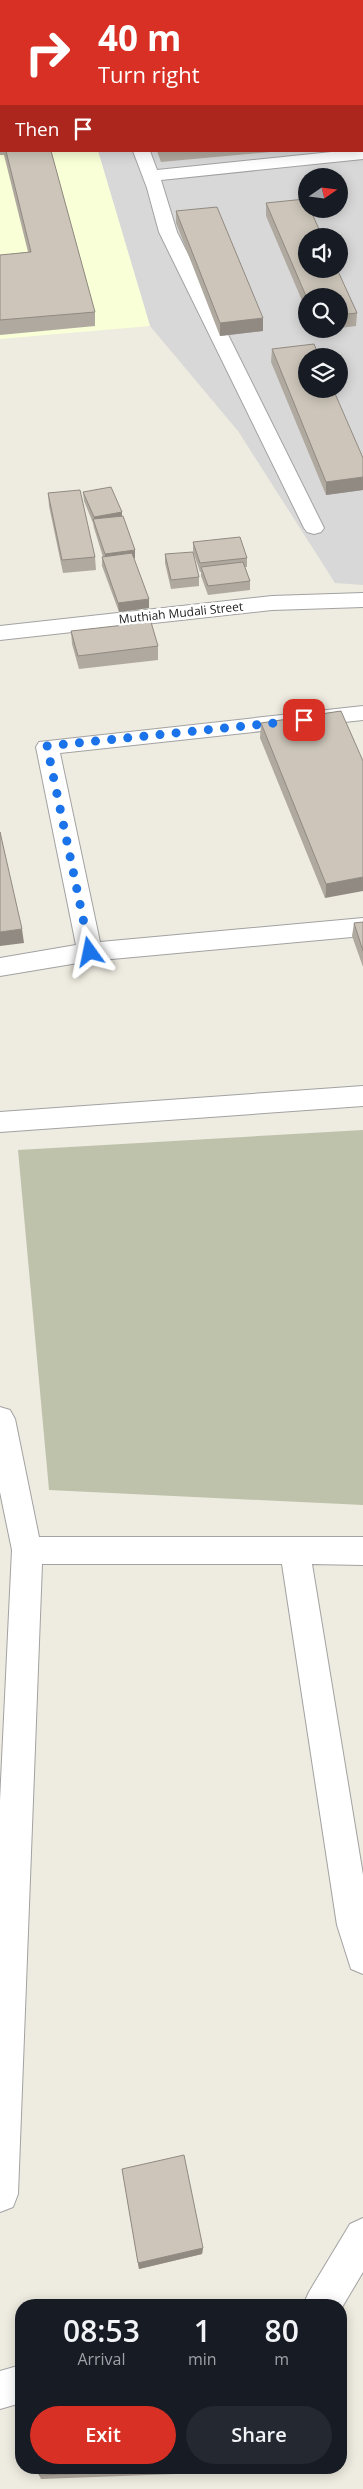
<!DOCTYPE html>
<style>
:root{--surface:#171b24;--page:#242831;--text:#f1f3f6;--muted:#9ea1a6;--accent:#d93025}
body{margin:0;font-family:"Open Sans",sans-serif;background:var(--page);color:var(--text);height:100vh;display:flex;flex-direction:column;font-size:19px;white-space:nowrap}
*{box-sizing:border-box;margin:0}
p{font-size:16px;color:var(--muted)}
.icon{flex:none;width:28px;height:28px;fill:none;stroke:currentColor;stroke-width:2;stroke-linecap:round;stroke-linejoin:round}
.map{position:relative;flex:1;overflow:hidden}
.panel{position:absolute;left:15px;top:2299px;width:332px;height:175px;display:flex;flex-direction:column;background:var(--surface);border-radius:20px;box-shadow:0 2px 12px #0003}
.panel>*{flex:none}
.guide{position:absolute;left:0px;top:0px;width:364px;height:152px;box-shadow:0 2px 12px #0003;background:#d93025;color:#fff;overflow:hidden}
.needle{width:32px;rotate:76deg}
.tools{position:absolute;left:298px;top:168px;display:grid;gap:10px}
.tools a{display:grid;place-items:center;width:50px;height:50px;border-radius:50%;background:var(--surface);box-shadow:0 2px 12px #0003;font-size:25px}
.pin{position:absolute;display:grid;place-items:center;width:42px;height:42px;color:#fff;margin:-21px;border-radius:10px;box-shadow:0 2px 8px #0006}
.me{position:absolute;width:55px;margin:-28px;rotate:348deg;stroke-linejoin:round;filter:drop-shadow(0 0 4px #0008)}
.turn{display:flex;align-items:center;gap:18px;height:105px;padding:0 15px;font-size:22px}
.turn .icon{width:65px;height:65px;stroke-width:2.5}
.turn b{display:block;font-size:35px;line-height:42px}
.then{display:flex;align-items:center;height:48px;padding:0 15px;background:#0003;gap:10px;font-size:19px}
.eta{display:flex;justify-content:space-evenly;align-items:center;height:85px;text-align:center}
.eta b{font-size:30px;font-weight:600;line-height:35px}
.action{display:flex;gap:10px;margin-top:auto;padding:10px 15px}
.action a{flex:1;height:58px;border-radius:30px;background:var(--accent);color:#fff;font-size:20px;font-weight:600;line-height:58px;text-align:center}
.action a+a{background:var(--page);color:var(--text)}
.map>svg:first-child{display:block}
.residential{fill:#d9d8d8;fill-rule:evenodd}
.education{fill:#f9ffd7}
.construction{fill:#bfc2ab}
.lines{fill:none;stroke-linecap:round;stroke-linejoin:round}
.service-casing{stroke:#a2a2a2;stroke-width:2}
.minor-casing{stroke:#a2a2a2;stroke-width:2}
.tertiary-casing{stroke:#a2a2a2;stroke-width:2}
.service{fill:#fff;fill-rule:evenodd}
.minor{fill:#fff;fill-rule:evenodd}
.tertiary{fill:#fff;fill-rule:evenodd}
.wall{fill:#b0a99f}
.shaded-wall{fill:#908a82}
.building{fill:#cdc5b9;stroke:#908a82}
.route{stroke:#1a73e8;stroke-width:9;stroke-dasharray:0 16.2}
.labels{text-anchor:middle;stroke-width:5;stroke-linejoin:round;paint-order:stroke}
.far-street-label{font-size:12px;fill:#1b1b1b;stroke:#fff}
</style>
<div class="map">
<svg width="363" height="2489" viewBox="0 0 363 2489">
<rect width="100%" height="100%" fill="#eeebe0"/>
<path class="residential" d="M363,85V585L335,583L238,431L150,326L98,151H362ZM306,176H339V209H306ZM306,236H339V269H306ZM306,296H339V329H306ZM306,356H339V389H306Z"/>
<path class="education" d="M0,128L1,151H98L150,326L0,339Z"/>
<path class="construction" d="M363,1130V1505L49,1490L18,1150Z"/>
<g class="lines">
<defs>
<path id="service" d="M363,706V720L60,753L100,942L363,918V936L90,961L0,976V958L76,945L36,747L39,742Z"/>
<path id="minor" d="M327,0H343L344,1H328Z
M363,149V159L161,180L177,232L324,528L321,532L314,534L307,532L304,528L159,232L147,188L133,151H150L157,170L341,151H362Z
M363,593V607L272,610L0,640V626L272,596Z
M363,1086V1106L0,1132V1112Z
M0,1407L10,1410L15,1419L39,1537H363V1565L312,1564L363,1875V1974L351,1969L337,1925L282,1564H42L18,2194L13,2207L0,2212V1801L12,1550L0,1492Z
M363,2218V2272L341,2309V2305H303L309,2292L350,2224Z
M21,2365V2403L0,2409V2371Z"/>
<path id="tertiary" d="M362,15H363V25H362Z
M0,31H1V41H0Z"/>
</defs>
<use href="#service" class="service-casing"/>
<use href="#minor" class="minor-casing"/>
<use href="#tertiary" class="tertiary-casing"/>
<use href="#service" class="service"/>
<use href="#minor" class="minor"/>
<use href="#tertiary" class="tertiary"/>
</g>
<path class="wall" d="M0,118H1V151H51L95,312V326L0,335V255L28,252L4,155H0Z
M157,151H282L161,162Z
M266,203L357,313L356,326L339,328V296H306V310L266,216Z
M176,211L263,331L220,336L176,223Z
M314,329H331L315,330Z
M272,349L363,458V490L326,495L271,362Z
M83,492L122,512V516L135,550V558L134,559L149,608L119,612L102,566V557H103L94,528L93,523L84,501Z
M48,493L95,557L96,570L63,573L49,506Z
M193,542L247,558V567H245L250,581V590L208,595L201,576V572H200L193,551Z
M165,554L199,577V586L171,589L165,563Z
M71,631L158,646V660L79,669L72,644Z
M341,711L325,898L260,738L261,723Z
M363,922V967L352,936L354,923Z
M122,2169L203,2248L202,2254L139,2269Z
M229,2468V2472L41,2479L39,2475Z"/>
<path class="shaded-wall" d="M263,318V331L220,336V323Z
M363,477V490L326,495V482Z
M122,512V521L94,523V517Z
M135,550V558L105,563V554Z
M149,599V608L119,612L118,603Z
M363,877V891L325,898L326,884Z
M22,929L24,943L0,946V932Z
M203,2248L202,2254L139,2269L138,2263Z"/>
<path class="building" d="M13,0H59V1H13Z
M245,0H308L309,1H245Z
M362,105H363L362,130Z
M0,118H1V141H0Z
M6,151H51L95,312L0,320V255L31,252Z
M305,199L306,202V209H310L322,236H306V269H337L357,313L339,315V296H306L266,203Z
M217,207L263,318L220,323L176,211Z
M314,344L319,356H306V389H333L363,458V477L326,482L272,349Z
M111,487L122,512L94,517L83,492Z
M80,490L95,557L62,560L48,493Z
M123,516L135,550L105,554L93,519Z
M240,537L247,558L200,563L193,542Z
M193,552L199,577L171,580L165,554Z
M132,553L149,599L118,603L102,557Z
M243,562L250,581L208,586L201,567Z
M151,622L158,646L78,656L71,631Z
M341,711L363,761V877L326,884L261,723Z
M0,832L22,929L0,932Z
M363,922V951L354,923Z
M184,2155L203,2248L138,2263L122,2169Z
M39,2468H229L39,2475Z"/>
<g class="lines">
<path class="route" d="M90,952L47,746L304,720"/>
</g>
<g class="labels">
<g class="far-street-label">
<text transform="translate(181 613) rotate(-6)" y="4">Muthiah Mudali Street</text>
</g>
</g>
</svg>
<div class="tools">
<a><svg class="needle" viewBox="-14 -14 28 28"><path d="M0-13l5 13h-10z" fill="#e53935"/><path d="M0 13l5-13h-10z" fill="#9ea1a6"/></svg></a>
<a><svg class="icon" aria-label="sound" viewBox="0 0 24 24"><path d="M4 9h4l5-4v14l-5-4H4zM17 9q2 3 0 6"/></svg></a>
<a><svg class="icon" aria-label="search" viewBox="0 0 24 24"><circle cx="10" cy="10" r="6"/><path d="M15 15l6 6"/></svg></a>
<a><svg class="icon" aria-label="layers" viewBox="0 0 24 24"><path d="M12 4l9 5-9 5-9-5zM3 14l9 5 9-5"/></svg></a>
</div>
<div class="pin" style="left:304px;top:720px;background:#d93025"><svg class="icon" aria-label="arrive" viewBox="0 0 24 24"><path d="M6 21V4h12l-3 4 3 4H6"/></svg></div>
<svg class="me" style="left:90px;top:952px" viewBox="-20 -20 40 40"><path d="M0-17L14 15 0 8-14 15z" fill="#1a73e8" stroke="#fff" stroke-width="4"/></svg>
<div class="guide">
<div class="turn"><svg class="icon" aria-label="right" viewBox="0 0 24 24"><path d="M7 20v-9h11M14 6l5 5-5 5"/></svg><div><b>40 m</b>Turn right</div></div>
<div class="then">Then<svg class="icon" aria-label="arrive" viewBox="0 0 24 24"><path d="M6 21V4h12l-3 4 3 4H6"/></svg></div>
</div>
<section class="panel">
<div class="eta">
<div><b>08:53</b><p>Arrival</p></div>
<div><b>1</b><p>min</p></div>
<div><b>80</b><p>m</p></div>
</div>
<div class="action"><a>Exit</a><a>Share</a></div>
</section>
</div>
